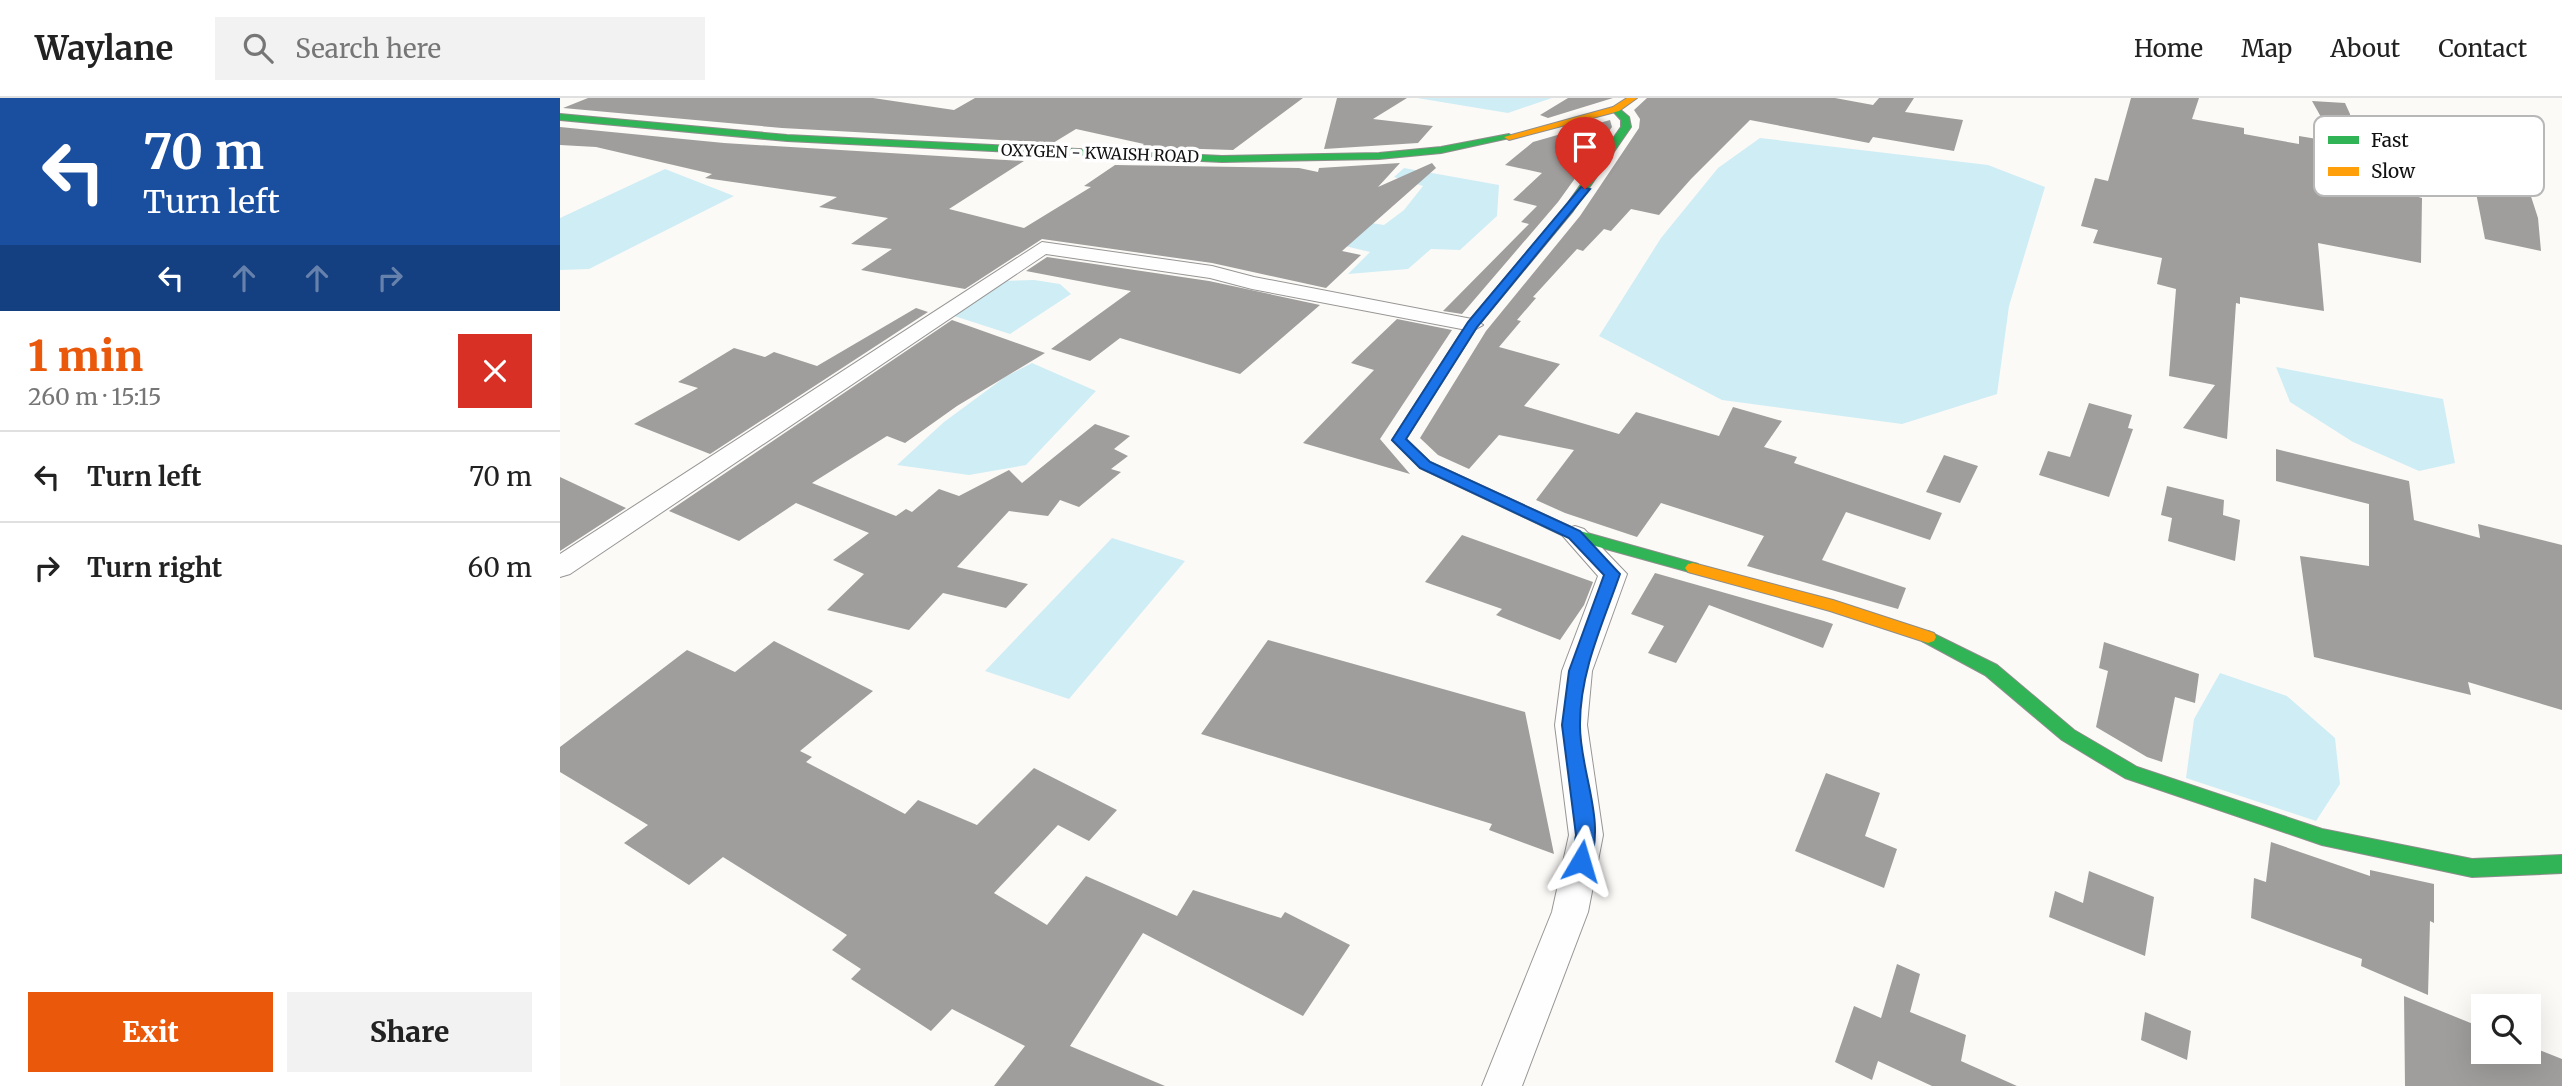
<!DOCTYPE html>
<meta charset="utf-8">
<style>
:root{--surface:#fff;--page:#f2f2f2;--text:#222;--muted:#767676;--line:#e0e0e0;--accent:#ea580c}
body{margin:0;font-family:Merriweather,serif;background:var(--page);color:var(--text);height:100vh;display:flex;flex-direction:column;font-size:26px;white-space:nowrap}
*{box-sizing:border-box;margin:0}
p{font-size:23px;color:var(--muted)}
.icon{flex:none;width:38px;height:38px;fill:none;stroke:currentColor;stroke-width:2;stroke-linecap:round;stroke-linejoin:round}
.map{position:relative;flex:1;overflow:hidden}
.drawer{display:flex;flex-direction:column;background:var(--surface);width:560px}
.drawer>*{flex:none}
.hud{background:#1a4fa0;color:#fff;overflow:hidden}
.controls{position:absolute;left:1911px;top:896px;display:grid;gap:14px}
.controls a{display:grid;place-items:center;width:70px;height:70px;border-radius:0px;background:var(--surface);box-shadow:0 7px 28px #0002;font-size:35px}
.pin{position:absolute;display:grid;place-items:center;width:60px;height:60px;color:#fff;margin:-72px -30px;border-radius:50% 50% 50% 0;rotate:-45deg;box-shadow:0 0 7px #0007}
.pin .icon{rotate:45deg}
.me{position:absolute;width:77px;margin:-38px;rotate:7deg;stroke-linejoin:round;filter:drop-shadow(0 0 5px #0008)}
.turn{display:flex;align-items:center;gap:24px;height:147px;padding:0 28px;font-size:32px}
.turn .icon{width:91px;height:91px;stroke-width:2.5}
.turn b{display:block;font-size:49px;line-height:60px}
.lanes{display:flex;align-items:center;height:66px;padding:0 28px;background:#0003;justify-content:center;gap:35px;direction:ltr}
.lanes .off{opacity:.35}
.round{display:grid;place-items:center;flex:none;width:74px;height:74px;border-radius:0px;background:var(--page)}
.summary{display:flex;align-items:center;justify-content:space-between;height:119px;padding:0 28px}
h1{font-size:42px;font-weight:800;line-height:52px;color:var(--accent)}
.button{display:flex;gap:14px;margin-top:auto;padding:14px 28px}
.button a{flex:1;height:80px;border-radius:0px;background:var(--accent);color:#fff;font-size:28px;font-weight:800;line-height:80px;text-align:center}
.button a+a{background:var(--page);color:var(--text)}
ul{padding:0;list-style:none}
li{display:flex;align-items:center;gap:21px;height:91px;padding:0 28px;border-top:2px solid var(--line)}
li div{flex:1}
li b{display:block;font-size:26px}
li em{font-style:normal}
header{display:flex;align-items:center;gap:42px;box-sizing:border-box;height:98px;padding:0 35px;background:var(--surface);border-bottom:2px solid var(--line)}
header strong{font-size:33px}
nav{display:flex;gap:38px;margin-inline-start:auto;font-size:24px}
.search{width:490px;height:63px;background:var(--page);display:flex;align-items:center;gap:18px;box-sizing:border-box;padding:0 24px;border-radius:0px;color:var(--muted);font-size:26px}
main{display:flex;flex:1;min-height:0}
.map>svg:first-child{display:block}
.water{fill:#cfedf5}
.building{fill:#a09e9c}
.lines{fill:none;stroke-linecap:round;stroke-linejoin:round}
.street-casing{stroke:#979695;stroke-width:2}
.fast-casing{stroke:#8d8d8b;stroke-width:2}
.slow-casing{stroke:#8d8d8b;stroke-width:2}
.street{fill:#fffefe;fill-rule:evenodd}
.fast{fill:#30b455;fill-rule:evenodd}
.slow{fill:#ff9f0a;fill-rule:evenodd}
.route{fill:#1a73e8;stroke:#114b97;stroke-width:2}
.labels{text-anchor:middle;stroke-width:7;stroke-linejoin:round;paint-order:stroke}
.far-street-label{font-size:16px;fill:#111;stroke:#fff}
.key{fill:#fff;stroke:#b8b8b8;stroke-width:2}
.key-label{font-size:19px;fill:#111}
</style>
<header>
<strong>Waylane</strong>
<div class="search"><svg class="icon" aria-label="search" viewBox="0 0 24 24"><circle cx="10" cy="10" r="6"/><path d="M15 15l6 6"/></svg>Search here</div>
<nav><a>Home</a><a>Map</a><a>About</a><a>Contact</a></nav>
</header>
<main>
<section class="drawer">
<div class="hud">
<div class="turn"><svg class="icon" aria-label="left" viewBox="0 0 24 24"><path d="M17 20v-9H6M10 6l-5 5 5 5"/></svg><div><b>70 m</b>Turn left</div></div>
<div class="lanes"><svg class="icon" aria-label="left" viewBox="0 0 24 24"><path d="M17 20v-9H6M10 6l-5 5 5 5"/></svg><svg class="icon off" aria-label="ahead" viewBox="0 0 24 24"><path d="M12 20V5M6 11l6-6 6 6"/></svg><svg class="icon off" aria-label="ahead" viewBox="0 0 24 24"><path d="M12 20V5M6 11l6-6 6 6"/></svg><svg class="icon off" aria-label="right" viewBox="0 0 24 24"><path d="M7 20v-9h11M14 6l5 5-5 5"/></svg></div>
</div>
<div class="summary"><div><h1>1 min</h1><p>260 m · 15:15</p></div><a class="round" style="background:#d93025;color:#fff"><svg class="icon" aria-label="close" viewBox="0 0 24 24"><path d="M6 6l12 12M18 6L6 18"/></svg></a></div>
<ul>
<li><svg class="icon" aria-label="left" viewBox="0 0 24 24"><path d="M17 20v-9H6M10 6l-5 5 5 5"/></svg><div><b>Turn left</b></div><em>70 m</em></li>
<li><svg class="icon" aria-label="right" viewBox="0 0 24 24"><path d="M7 20v-9h11M14 6l5 5-5 5"/></svg><div><b>Turn right</b></div><em>60 m</em></li>
</ul>
<div class="button"><a>Exit</a><a>Share</a></div>
</section>
<div class="map">
<svg width="2002" height="988" viewBox="0 0 2002 988">
<rect width="100%" height="100%" fill="#fcfaf7"/>
<path class="water" d="M857,0H992L948,15Z
M1200,40L1428,67L1485,89L1449,208L1437,296L1342,326L1162,302L1039,238L1101,140L1158,70Z
M844,70L939,87L937,118L900,152L871,151L848,171L788,176L810,154L731,135L751,115L824,127L844,112L863,88L834,79Z
M105,71L174,98L29,171L0,172V120Z
M474,182L500,186L511,196L450,236L388,216L439,183Z
M472,265L536,293L466,367L409,377L337,367L384,324L445,279Z
M1716,269L1883,301L1895,365L1859,373L1793,344L1730,304Z
M552,440L625,463L509,601L425,573Z
M1660,575L1727,598L1775,640L1780,686L1756,723L1626,680L1634,621Z"/>
<path class="building" d="M28,0H313L394,12L415,0H743L673,52L580,49L584,46L516,31L493,45L222,30L3,10Z
M777,0H847L813,21L873,28L858,45L764,51Z
M1008,0H1053L988,20L980,17Z
M1087,0H1275L1313,7L1319,0H1354L1345,14L1403,22L1394,53L1313,39L1309,45L1190,22L1131,81L1099,117L1071,111L1051,133L1044,131L1023,153L1017,151L973,199L976,200L957,222L961,223L939,249L1000,266L964,308L1059,336L1076,314L1159,338L1173,309L1222,323L1204,349L1237,359L1234,365L1382,415L1370,442L1286,414L1262,462L1346,490L1338,511L1187,468L1204,438L1101,405L1077,439L1005,415L976,402L1014,352L939,337L909,371L878,357L860,340L926,233L1020,118L1079,30L1080,21L1074,12Z
M1571,0H1639L1632,21L1684,30V36L1739,46V38L1775,44L1752,3L1785,5L1790,16L1793,73L1854,84L1855,98L1862,100L1861,165L1758,145L1764,213L1680,199V206L1676,205L1667,341L1623,330L1655,287L1609,278L1616,191L1597,186L1602,160L1533,145L1538,132L1521,128L1535,80L1548,83Z
M1050,22L1052,29L998,104L902,216L883,213L969,126L961,124L977,108L953,102L982,75L945,67L973,44Z
M0,29L164,45L464,63L389,111L464,130L531,89L524,88L555,67L739,70L758,74L759,70L840,65L818,89L872,65L876,70L782,153L801,157L766,190L652,165L482,141L405,191L301,172L332,151L291,146L328,120L259,109L277,99L145,80L152,76L36,49L0,47Z
M1912,74L1966,83L1978,120L1981,153L1925,141Z
M487,159L649,183L760,207L680,276L560,240L530,263L491,251L571,193L466,173Z
M356,210L368,214L150,356L74,326L138,290L118,284L174,250L205,259L214,254L257,268Z
M837,221L892,232L820,341L850,376L743,345L814,272L791,265Z
M392,222L485,255L397,308L345,345L327,338L252,385L336,418L346,411L352,414L379,391L399,398L449,372L462,385L535,326L570,338L554,351L568,358L551,371L561,374L519,409L500,402L488,418L449,413L397,469L468,486L446,510L383,495L349,532L267,512L304,476L273,462L309,435L236,405L179,443L109,413Z
M1529,305L1572,317L1568,330L1573,331L1549,399L1479,377L1488,353L1510,359Z
M1716,351L1849,383L1854,422L1920,440L1918,426L2002,447V612L1908,584L1911,597L1754,559L1740,458L1809,468V406L1716,383Z
M1384,357L1418,368L1400,405L1366,394Z
M0,379L66,410L0,453Z
M1607,388L1664,402L1663,417L1680,422L1675,463L1608,443L1612,420L1601,417Z
M902,437L1033,484L1024,507L1000,542L936,517L942,511L865,484Z
M1095,475L1264,523L1273,526L1263,550L1149,507L1116,565L1088,555L1104,528L1071,516Z
M708,542L965,614L994,756L929,732L932,726L641,636Z
M214,543L313,593L240,653L252,659L246,664L345,716L358,702L417,727L474,670L557,712L529,743L498,727L434,795L487,827L526,778L617,818L633,792L721,820L725,814L790,847L743,918L583,835L510,948L605,988H434L465,948L392,911L371,933L291,881L301,871L272,852L287,837L163,759L129,787L64,745L88,727L0,674V649L127,552L175,574Z
M1544,544L1639,576L1635,605L1615,599L1602,664L1587,659L1536,629L1548,573L1539,570Z
M1266,675L1320,695L1305,738L1337,751L1324,790L1235,753Z
M1711,744L1810,778V772L1874,786V825L1870,823L1868,897L1801,868L1802,861L1691,820L1694,780L1706,784Z
M1529,773L1594,799L1585,858L1489,819L1495,793L1523,805Z
M1337,866L1360,876L1350,914L1406,937L1401,963L1457,988H1372L1318,963L1312,982L1275,964L1294,908L1321,920Z
M1844,898L1923,930V954H1969V948L2002,961V988H1845Z
M1585,914L1631,933L1627,962L1581,942Z"/>
<g class="lines">
<defs>
<path id="street" d="M482,144L652,168L694,179L912,221L923,227L912,233L692,191L650,180L486,156L10,476L0,479V456Z
M1015,428L1024,431L1067,476L1032,573L1027,627L1043,737L1028,814L962,988H922L992,814L1009,737L995,627L1002,573L1038,478L1002,437L1006,431Z"/>
<path id="fast" d="M1056,8L1069,19L1071,29L1013,113L917,229L846,341L870,364L1020,433L1138,466L1141,470L1138,474L1133,475L1010,441L860,370L832,342L908,224L1005,109L1061,29V22L1051,11Z
M0,16L227,37L662,58L819,55L881,49L949,36L954,39L881,55L819,61L662,64L227,43L0,22Z
M1368,533L1437,567L1514,632L1577,669L1762,731L1912,761L2002,757V775L1912,779L1762,747L1565,680L1502,642L1425,577L1362,543L1360,539L1362,535Z"/>
<path id="slow" d="M1067,0H1077L1059,13L949,42L944,39L1053,9Z
M1133,465L1273,502L1374,535L1376,539L1374,543L1368,545L1270,513L1128,474L1125,470L1128,466Z"/>
</defs>
<use href="#street" class="street-casing"/>
<use href="#fast" class="fast-casing"/>
<use href="#slow" class="slow-casing"/>
<use href="#street" class="street"/>
<use href="#fast" class="fast"/>
<use href="#slow" class="slow"/>
</g>
<path class="route" d="M1021,89L1030,91L917,229L846,341L870,364L1020,433L1060,476C1043,525 1020,573 1020,626C1019,672 1048,725 1028,769L1021,772L1014,769L1011,763L1016,737L1002,627L1009,573L1044,477L1009,440L860,370L832,342L908,224Z"/>
<g class="labels">
<g class="far-street-label">
<text transform="translate(540 55) rotate(2)" y="6">OXYGEN - KWAISH ROAD</text>
</g>
</g>
<rect x="1754" y="18" width="230" height="80" rx="10" class="key"/>
<rect x="1768" y="38" width="31" height="8" fill="#30b455"/>
<rect x="1768" y="69" width="31" height="9" fill="#ff9f0a"/>
<g class="key-label">
<text x="1811" y="49">Fast</text>
<text x="1811" y="80">Slow</text>
</g>
</svg>
<div class="controls">
<a><svg class="icon" aria-label="search" viewBox="0 0 24 24"><circle cx="10" cy="10" r="6"/><path d="M15 15l6 6"/></svg></a>
</div>
<div class="pin" style="left:1025px;top:91px;background:#d93025"><svg class="icon" aria-label="arrive" viewBox="0 0 24 24"><path d="M6 21V4h12l-3 4 3 4H6"/></svg></div>
<svg class="me" style="left:1021px;top:763px" viewBox="-20 -20 40 40"><path d="M0-17L14 15 0 8-14 15z" fill="#1a73e8" stroke="#fff" stroke-width="4"/></svg>
</div>
</main>
